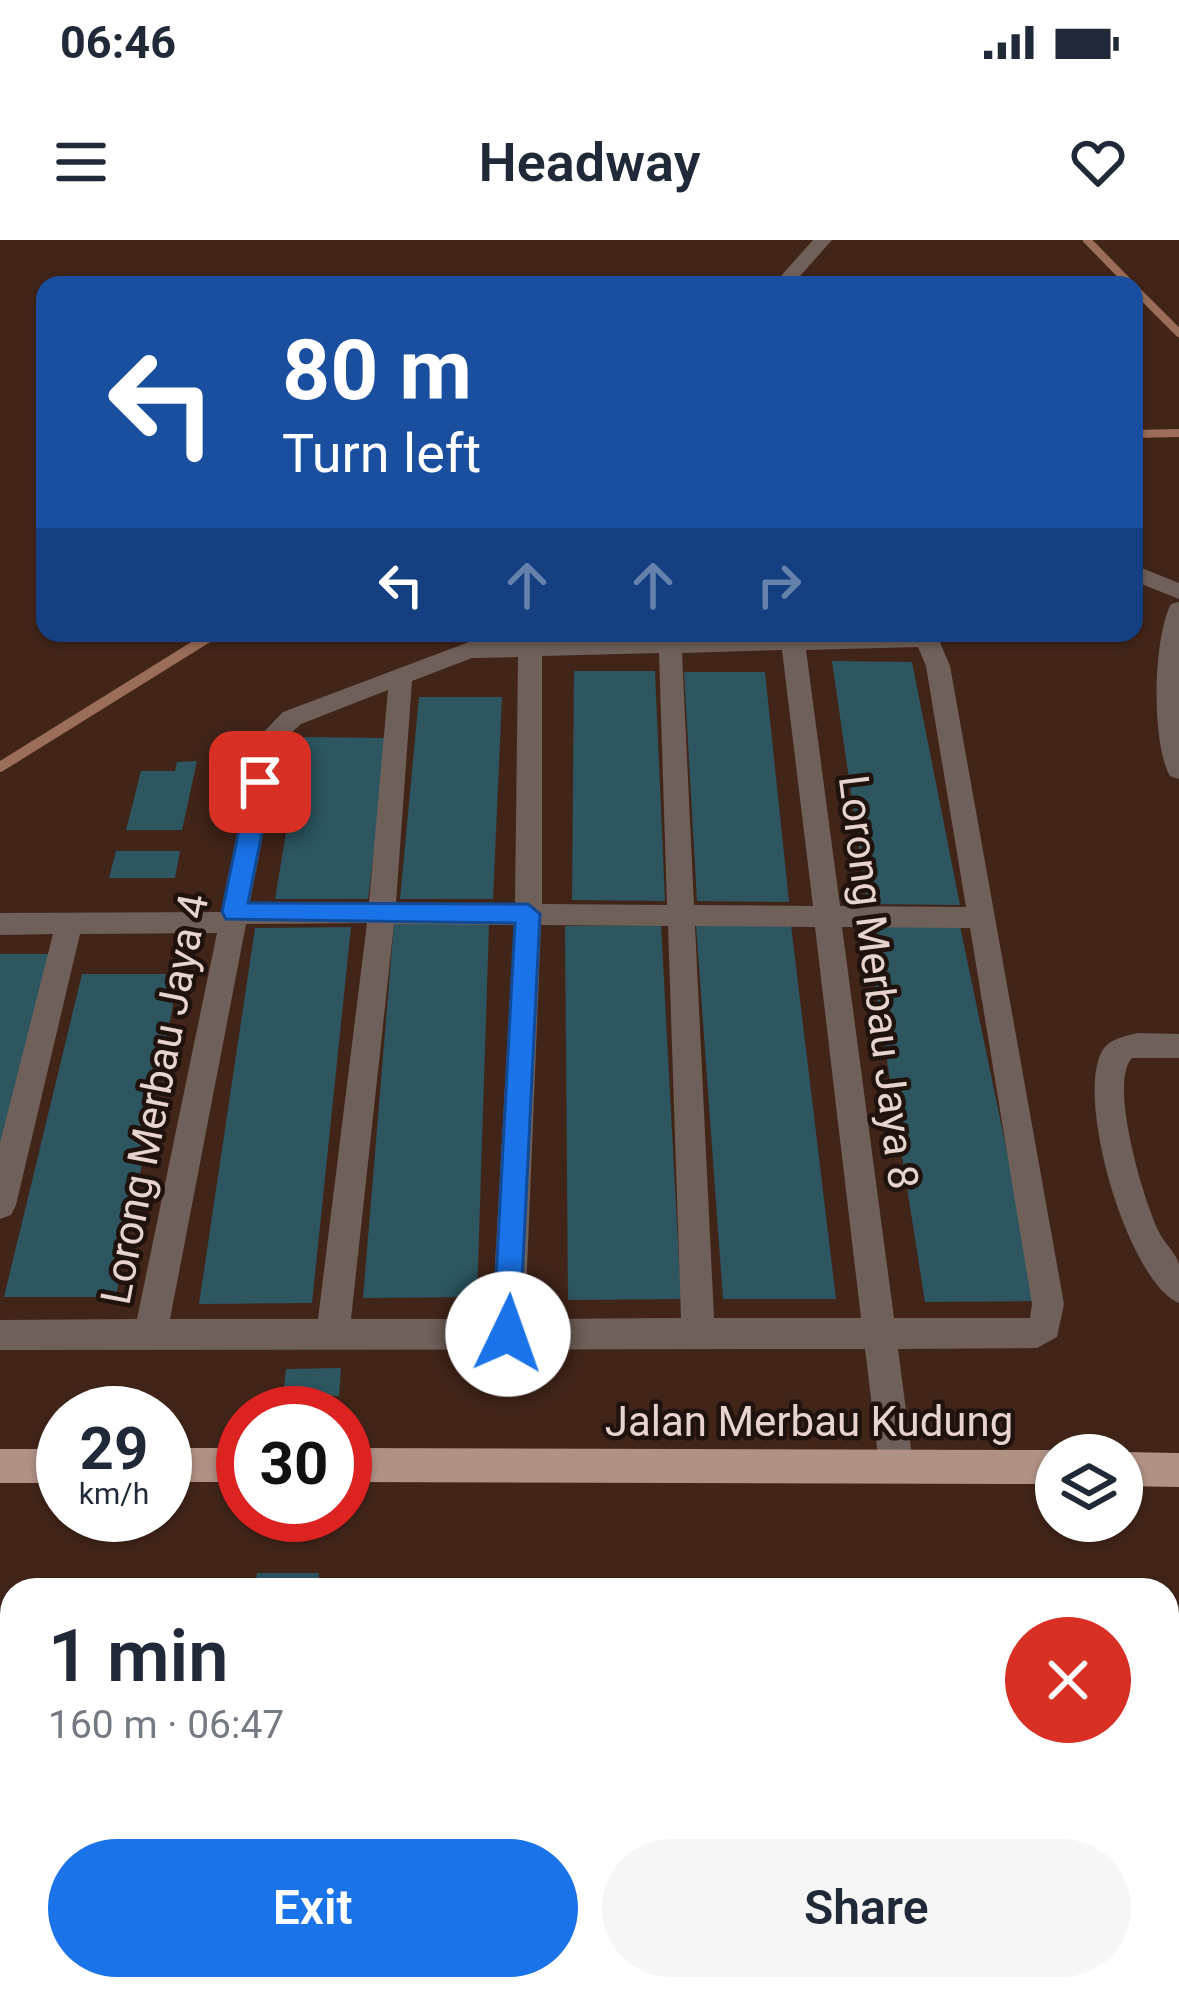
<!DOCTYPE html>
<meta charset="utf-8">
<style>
:root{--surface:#fff;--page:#f6f6f7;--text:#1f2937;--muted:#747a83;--accent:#1a73e8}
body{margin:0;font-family:Roboto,sans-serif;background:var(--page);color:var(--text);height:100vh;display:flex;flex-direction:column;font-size:45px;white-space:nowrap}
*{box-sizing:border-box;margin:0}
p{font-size:39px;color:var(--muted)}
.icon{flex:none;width:66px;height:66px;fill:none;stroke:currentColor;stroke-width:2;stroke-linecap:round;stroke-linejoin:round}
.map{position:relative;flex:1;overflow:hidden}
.sheet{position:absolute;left:0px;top:1338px;width:1179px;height:423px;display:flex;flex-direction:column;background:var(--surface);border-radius:36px 36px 0 0;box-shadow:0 3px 9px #0004}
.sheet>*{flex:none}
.hud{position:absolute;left:36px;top:36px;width:1107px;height:366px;border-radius:24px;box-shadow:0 3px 9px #0004;background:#1a4fa0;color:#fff;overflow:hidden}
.tools{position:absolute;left:1035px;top:1194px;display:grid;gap:24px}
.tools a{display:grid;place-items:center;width:108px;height:108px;border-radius:50%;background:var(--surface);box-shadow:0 3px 9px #0004;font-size:60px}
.speed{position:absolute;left:36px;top:1146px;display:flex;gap:24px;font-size:60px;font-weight:700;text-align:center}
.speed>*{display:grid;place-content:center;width:156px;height:156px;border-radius:50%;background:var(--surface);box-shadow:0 3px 9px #0004;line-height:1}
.speed small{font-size:30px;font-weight:400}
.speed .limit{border:18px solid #d22;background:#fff;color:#111}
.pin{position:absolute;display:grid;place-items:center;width:102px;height:102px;color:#fff;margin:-51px;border-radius:24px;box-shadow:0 6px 18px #0006}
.me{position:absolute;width:132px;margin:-66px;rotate:3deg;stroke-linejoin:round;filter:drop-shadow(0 0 9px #0008)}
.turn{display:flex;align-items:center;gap:42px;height:252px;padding:0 48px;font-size:54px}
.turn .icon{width:156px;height:156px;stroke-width:2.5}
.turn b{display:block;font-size:84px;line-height:102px}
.lanes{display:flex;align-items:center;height:114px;padding:0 48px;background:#0003;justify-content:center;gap:60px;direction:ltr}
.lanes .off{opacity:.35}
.round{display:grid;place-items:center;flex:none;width:126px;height:126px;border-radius:63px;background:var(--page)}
.overview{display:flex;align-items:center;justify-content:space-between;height:204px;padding:0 48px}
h1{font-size:72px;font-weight:600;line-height:90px}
.primary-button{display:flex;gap:24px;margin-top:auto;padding:24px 48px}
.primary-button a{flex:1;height:138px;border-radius:72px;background:var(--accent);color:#fff;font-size:48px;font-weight:600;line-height:138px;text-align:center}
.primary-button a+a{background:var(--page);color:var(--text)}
.status{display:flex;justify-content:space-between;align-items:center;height:84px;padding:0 60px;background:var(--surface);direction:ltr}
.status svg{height:33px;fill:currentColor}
header{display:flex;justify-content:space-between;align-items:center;height:156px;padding:0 48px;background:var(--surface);font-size:54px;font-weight:600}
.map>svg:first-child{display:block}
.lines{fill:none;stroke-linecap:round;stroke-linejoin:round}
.stream-far1{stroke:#9c6e5a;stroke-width:8}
.stream{stroke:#9c6e5a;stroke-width:10}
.building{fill:#2d5661}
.minor{fill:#70605a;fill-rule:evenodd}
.major{fill:#b09285;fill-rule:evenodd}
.route{fill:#1a73e8;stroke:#114b97;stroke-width:3}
.labels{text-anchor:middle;stroke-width:9;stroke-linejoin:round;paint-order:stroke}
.street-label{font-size:42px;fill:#e7d4cc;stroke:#20120d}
</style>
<div class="status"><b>06:46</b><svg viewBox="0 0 49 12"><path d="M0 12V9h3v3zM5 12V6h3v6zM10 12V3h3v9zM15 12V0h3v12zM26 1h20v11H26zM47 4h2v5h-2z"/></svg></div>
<header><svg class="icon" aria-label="menu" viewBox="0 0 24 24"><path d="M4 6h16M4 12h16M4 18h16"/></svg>Headway<svg class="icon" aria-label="heart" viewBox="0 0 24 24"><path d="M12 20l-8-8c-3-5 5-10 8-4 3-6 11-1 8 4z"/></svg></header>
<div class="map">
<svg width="1179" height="1759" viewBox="0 0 1179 1759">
<rect width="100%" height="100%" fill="#422519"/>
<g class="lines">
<path class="stream-far1" d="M1087,0L1131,45
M1134,48L1179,93
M1134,194L1179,193"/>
<path class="stream" d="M0,527L212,395L226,393"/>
</g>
<path class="building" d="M832,421L912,422L960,665L867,664Z
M574,431H655L665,661L572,660Z
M684,432H765L789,662L697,661Z
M419,457H502L493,659H400Z
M302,497L388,498L368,659H275Z
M197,521L182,590H126L141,531H175L177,522Z
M116,611H180L175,638H109Z
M394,684H489L477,1057L363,1058Z
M661,685L681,1059L568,1060L565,686Z
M696,685H791L836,1059H723Z
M960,686L1038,1061L925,1062L866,687Z
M351,687L312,1063L199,1064L255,688Z
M0,714H53L0,907Z
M82,734H179L116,1057H4Z
M341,1128L339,1156H283L286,1129Z
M257,1333H319L318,1350H255Z
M1167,1446H1179V1610H1167Z
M0,1450H12V1596L0,1597Z
M0,1647H12V1749H272L271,1759H0Z
M1167,1663H1179V1759H1154L1153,1749H1167Z
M337,1749H1119L1121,1759H336Z"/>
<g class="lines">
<path class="minor" d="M813,0H832L792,45H773Z
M1134,325L1179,343V359L1134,341Z
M1179,362V539L1170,536C1151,503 1153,398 1171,364Z
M793,393H936L950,426L1064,1064L1057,1097L1037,1108L898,1109L913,1224L908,1236L896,1241L884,1236L879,1224L865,1109L0,1110V1080L137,1079L217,693L80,694L16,965L11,975L0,979V903L53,694L0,695V673L221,672L257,499L283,472L469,402ZM918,407L926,426L966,667L840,666L806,410ZM782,410L813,666L694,665L682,413ZM659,413L667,665L542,664V416ZM518,417L515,664L396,663L412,441L472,418ZM388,450L369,663L250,662L281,502L301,484ZM367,683L318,1079H170L246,684ZM394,684L514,685L492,1079H351ZM541,685L668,686L681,1078L525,1079ZM695,686L815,687L861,1078H714ZM842,687L970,688L1032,1064L1030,1078H894Z
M1138,793L1179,794V818H1132C1108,842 1144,962 1159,992C1164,1003 1176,1013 1179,1024C1179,1036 1179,1051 1179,1063C1128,1043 1072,852 1104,808C1112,798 1126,796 1138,793Z
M0,1381H12V1419H0Z
M1167,1388H1179V1426H1167Z
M0,1606L12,1607V1647L0,1646Z
M1167,1617H1179V1657H1167Z
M286,1749H328L327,1759H285Z"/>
<path class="major" d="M165,1208H243V1242H165Z
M345,1208L1056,1210L1068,1215H1056V1244L345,1242Z
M0,1209H63V1243H0Z
M1122,1212L1179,1213V1247L1122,1246V1215H1114Z"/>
</g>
<path class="route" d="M260,534L272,542L248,663L528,664L540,674L519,1104L508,1108L497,1104L493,1094L515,683L226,679L222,672L249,542Z"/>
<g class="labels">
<g class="street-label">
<text transform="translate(879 742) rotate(83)" y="15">Lorong Merbau Jaya 8</text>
<text transform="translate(154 859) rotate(-79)" y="15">Lorong Merbau Jaya 4</text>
<text x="809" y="1196">Jalan Merbau Kudung</text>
</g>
</g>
</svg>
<div class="tools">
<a><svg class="icon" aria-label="layers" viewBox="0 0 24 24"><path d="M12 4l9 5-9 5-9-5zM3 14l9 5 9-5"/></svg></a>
</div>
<div class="speed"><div>29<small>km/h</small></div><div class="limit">30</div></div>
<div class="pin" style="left:260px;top:542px;background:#d93025"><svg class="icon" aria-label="arrive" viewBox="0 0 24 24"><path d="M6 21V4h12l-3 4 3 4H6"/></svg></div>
<svg class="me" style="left:508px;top:1094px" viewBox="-20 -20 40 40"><circle r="19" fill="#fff"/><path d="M0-13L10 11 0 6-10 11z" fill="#1a73e8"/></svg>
<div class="hud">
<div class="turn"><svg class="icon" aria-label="left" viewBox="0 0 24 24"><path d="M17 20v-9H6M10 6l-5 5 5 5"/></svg><div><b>80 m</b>Turn left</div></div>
<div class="lanes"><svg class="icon" aria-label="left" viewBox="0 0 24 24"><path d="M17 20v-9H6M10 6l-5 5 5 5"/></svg><svg class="icon off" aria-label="ahead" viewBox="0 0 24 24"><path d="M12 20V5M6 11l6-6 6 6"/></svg><svg class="icon off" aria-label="ahead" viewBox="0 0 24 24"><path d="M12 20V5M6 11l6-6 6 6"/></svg><svg class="icon off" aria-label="right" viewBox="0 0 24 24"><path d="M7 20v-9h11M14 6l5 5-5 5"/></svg></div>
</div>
<section class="sheet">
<div class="overview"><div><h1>1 min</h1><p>160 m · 06:47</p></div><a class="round" style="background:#d93025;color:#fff"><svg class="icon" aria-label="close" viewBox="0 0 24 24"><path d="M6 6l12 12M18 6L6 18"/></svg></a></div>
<div class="primary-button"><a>Exit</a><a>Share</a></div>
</section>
</div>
